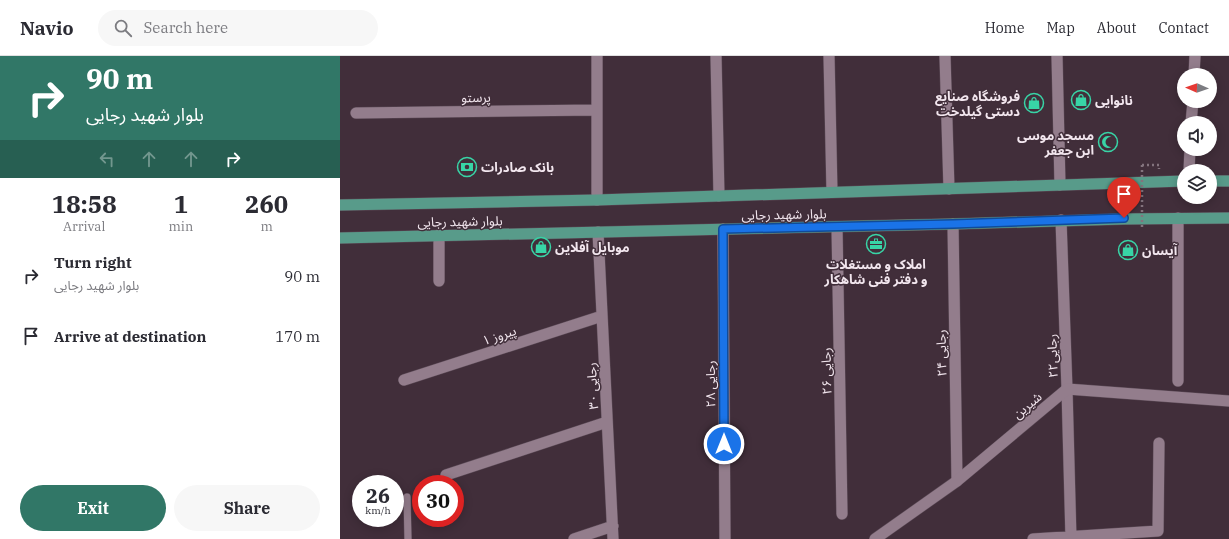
<!DOCTYPE html>
<meta charset="utf-8">
<style>
:root{--surface:#fff;--page:#f7f7f7;--text:#2b2b33;--muted:#7c7c81;--line:#e1e1e2;--accent:#317767}
body{margin:0;font-family:"IBM Plex Serif","Noto Sans Arabic",serif;background:var(--page);color:var(--text);height:100vh;display:flex;flex-direction:column;font-size:15px;white-space:nowrap}
*{box-sizing:border-box;margin:0}
p{font-size:13px;color:var(--muted)}
.icon{flex:none;width:22px;height:22px;fill:none;stroke:currentColor;stroke-width:2;stroke-linecap:round;stroke-linejoin:round}
.map{position:relative;flex:1;overflow:hidden}
.details{display:flex;flex-direction:column;background:var(--surface);width:340px}
.details>*{flex:none}
.top-card{background:#317767;color:#fff;overflow:hidden}
.needle{width:26px;rotate:272deg}
.buttons{position:absolute;left:837px;top:12px;display:grid;gap:8px}
.buttons a{display:grid;place-items:center;width:40px;height:40px;border-radius:50%;background:var(--surface);box-shadow:0 2px 10px #0003;font-size:20px}
.speed{position:absolute;left:12px;top:419px;display:flex;gap:8px;font-size:20px;font-weight:700;text-align:center}
.speed>*{display:grid;place-content:center;width:52px;height:52px;border-radius:50%;background:var(--surface);box-shadow:0 2px 10px #0003;line-height:1}
.speed small{font-size:10px;font-weight:400}
.speed .limit{border:6px solid #d22;background:#fff;color:#111}
.pin{position:absolute;display:grid;place-items:center;width:34px;height:34px;color:#fff;margin:-41px -17px;border-radius:50% 50% 50% 0;rotate:-45deg;box-shadow:0 0 4px #0007}
.pin .icon{rotate:45deg}
.me{position:absolute;width:44px;margin:-22px;rotate:0deg;stroke-linejoin:round;filter:drop-shadow(0 0 3px #0008)}
.turn{display:flex;align-items:center;gap:14px;height:84px;padding:0 20px;font-size:18px}
.turn .icon{width:52px;height:52px;stroke-width:2.5}
.turn b{display:block;font-size:28px;line-height:34px}
.lanes{display:flex;align-items:center;height:38px;padding:0 20px;background:#0003;justify-content:center;gap:20px;direction:ltr}
.lanes .off{opacity:.35}
.eta{display:flex;justify-content:space-evenly;align-items:center;height:68px;text-align:center}
.eta b{font-size:24px;font-weight:700;line-height:28px}
.primary-button{display:flex;gap:8px;margin-top:auto;padding:8px 20px}
.primary-button a{flex:1;height:46px;border-radius:24px;background:var(--accent);color:#fff;font-size:16px;font-weight:700;line-height:46px;text-align:center}
.primary-button a+a{background:var(--page);color:var(--text)}
ul{padding:0;list-style:none}
li{display:flex;align-items:center;gap:12px;height:60px;padding:0 20px}
li div{flex:1}
li b{display:block;font-size:15px}
li em{font-style:normal}
header{display:flex;align-items:center;gap:24px;box-sizing:border-box;height:56px;padding:0 20px;background:var(--surface);border-bottom:1px solid var(--line)}
header strong{font-size:19px}
nav{display:flex;gap:22px;margin-inline-start:auto;font-size:14px}
.search{width:280px;height:36px;background:var(--page);display:flex;align-items:center;gap:10px;box-sizing:border-box;padding:0 14px;border-radius:22px;color:var(--muted);font-size:15px}
main{display:flex;flex:1;min-height:0}
.map>svg:first-child{display:block}
.lines{fill:none;stroke-linecap:round;stroke-linejoin:round}
.service-casing{stroke:#5c4b57;stroke-width:8}
.minor-casing{stroke:#5c4b57;stroke-width:12}
.tertiary-casing{stroke:#5c4b57;stroke-width:12}
.primary-casing{stroke:#5c4b57;stroke-width:12}
.path{stroke:#83737d;stroke-width:2.5;stroke-dasharray:2 3;stroke-linecap:butt}
.service{stroke:#937d8c;stroke-width:7}
.minor{stroke:#937d8c;stroke-width:11}
.tertiary{stroke:#937d8c;stroke-width:11}
.primary{stroke:#589b8a;stroke-width:11}
.path-bridge{stroke:#83737d;stroke-width:2.5;stroke-dasharray:2 3;stroke-linecap:butt}
.route-casing{stroke:#114b97;stroke-width:10}
.route{stroke:#1a73e8;stroke-width:7}
.labels{text-anchor:middle;stroke-width:3;stroke-linejoin:round;paint-order:stroke}
.poi-label{font-size:13px;font-weight:bold;fill:#f2e6ee;stroke:#412e3a;text-anchor:start}
.street-label{font-size:13px;fill:#f2e6ee;stroke:#412e3a}
</style>
<header>
<strong>Navio</strong>
<div class="search"><svg class="icon" aria-label="search" viewBox="0 0 24 24"><circle cx="10" cy="10" r="6"/><path d="M15 15l6 6"/></svg>Search here</div>
<nav><a>Home</a><a>Map</a><a>About</a><a>Contact</a></nav>
</header>
<main>
<section class="details">
<div class="top-card">
<div class="turn"><svg class="icon" aria-label="right" viewBox="0 0 24 24"><path d="M7 20v-9h11M14 6l5 5-5 5"/></svg><div><b>90 m</b>بلوار شهید رجایی</div></div>
<div class="lanes"><svg class="icon off" aria-label="left" viewBox="0 0 24 24"><path d="M17 20v-9H6M10 6l-5 5 5 5"/></svg><svg class="icon off" aria-label="ahead" viewBox="0 0 24 24"><path d="M12 20V5M6 11l6-6 6 6"/></svg><svg class="icon off" aria-label="ahead" viewBox="0 0 24 24"><path d="M12 20V5M6 11l6-6 6 6"/></svg><svg class="icon" aria-label="right" viewBox="0 0 24 24"><path d="M7 20v-9h11M14 6l5 5-5 5"/></svg></div>
</div>
<div class="eta">
<div><b>18:58</b><p>Arrival</p></div>
<div><b>1</b><p>min</p></div>
<div><b>260</b><p>m</p></div>
</div>
<ul>
<li><svg class="icon" aria-label="right" viewBox="0 0 24 24"><path d="M7 20v-9h11M14 6l5 5-5 5"/></svg><div><b>Turn right</b><p>بلوار شهید رجایی</p></div><em>90 m</em></li>
<li><svg class="icon" aria-label="arrive" viewBox="0 0 24 24"><path d="M6 21V4h12l-3 4 3 4H6"/></svg><div><b>Arrive at destination</b></div><em>170 m</em></li>
</ul>
<div class="primary-button"><a>Exit</a><a>Share</a></div>
</section>
<div class="map">
<svg width="889" height="483" viewBox="0 0 889 483">
<rect width="100%" height="100%" fill="#412e3a"/>
<g class="lines">
<defs>
<path id="service" d="M67,441L68,483"/>
<path id="minor" d="M257,0V144
M376,0L379,140
M489,0L492,136
M605,0L609,133
M717,0L720,129
M854,19L855,0
M16,57L257,54
M851,67L853,45
M849,115L850,93
M838,162V325
M721,164L727,333L731,483
M613,168L617,425
M497,171L502,458
M383,173L385,483
M258,176L273,483
M99,225V179
M64,324L262,260
M106,419L267,366
M234,483L273,470
M693,483L818,475L819,387"/>
<path id="tertiary" d="M535,483L617,425L727,333L889,345"/>
<path id="primary" d="M870,125H889
M0,149L257,144L844,125
M0,182L613,168L784,163L889,162"/>
</defs>
<use href="#service" class="service-casing"/>
<use href="#minor" class="minor-casing"/>
<use href="#tertiary" class="tertiary-casing"/>
<use href="#primary" class="primary-casing"/>
<path class="path" d="M802,109H819V113"/>
<use href="#service" class="service"/>
<use href="#minor" class="minor"/>
<use href="#tertiary" class="tertiary"/>
<use href="#primary" class="primary"/>
<path class="path-bridge" d="M802,109V173"/>
</g>
<g class="lines">
<defs>
<path id="route" d="M384,388L383,173L613,168L784,162"/>
</defs>
<use href="#route" class="route-casing"/>
<use href="#route" class="route"/>
</g>
<defs>
<symbol id="shop-ring" viewBox="-11 -11 22 22"><circle r="9.5" fill="#412e3a" stroke="#38d4a6" stroke-width="1.5"/><path d="M-5-2.5h2.3a2.7 3.5 0 0 1 5.4 0H5L5.5 6h-11ZM-1.5-2.5h3a1.5 2.3 0 0 0-3 0Z" fill="#38d4a6"/></symbol>
<symbol id="mosque-ring" viewBox="-11 -11 22 22"><circle r="9.5" fill="#412e3a" stroke="#38d4a6" stroke-width="1.5"/><path d="M3.5-4.9A6 6 0 1 0 3.5 4.9A5 5 0 1 1 3.5-4.9Z" fill="#38d4a6"/></symbol>
<symbol id="bank-ring" viewBox="-11 -11 22 22"><circle r="9.5" fill="#412e3a" stroke="#38d4a6" stroke-width="1.5"/><path d="M-6-4H6V4H-6ZM0-2.3a2.3 2.3 0 1 0 0 4.6a2.3 2.3 0 1 0 0-4.6Z" fill="#38d4a6"/></symbol>
<symbol id="office-ring" viewBox="-11 -11 22 22"><circle r="9.5" fill="#412e3a" stroke="#38d4a6" stroke-width="1.5"/><path d="M-6-3h4V-5.5h4V-3h4V5H-6ZM-1-4.5V-3h2v-1.5ZM-6 0V1H6V0Z" fill="#38d4a6"/></symbol>
</defs>
<g fill-rule="evenodd">
<use href="#shop-ring" x="730" y="33" width="22" height="22"/>
<use href="#shop-ring" x="683" y="36" width="22" height="22"/>
<use href="#mosque-ring" x="757" y="75" width="22" height="22"/>
<use href="#bank-ring" x="116" y="100" width="22" height="22"/>
<use href="#office-ring" x="525" y="177" width="22" height="22"/>
<use href="#shop-ring" x="190" y="180" width="22" height="22"/>
<use href="#shop-ring" x="777" y="183" width="22" height="22"/>
</g>
<g class="labels">
<g class="poi-label">
<text x="680" y="45" text-anchor="end">فروشگاه صنایع<tspan x="680" dy="15">دستی گیلدخت</tspan></text>
<text x="755" y="49">نانوایی</text>
<text x="754" y="84" text-anchor="end">مسجد موسی<tspan x="754" dy="15">ابن جعفر</tspan></text>
<text x="141" y="116">بانک صادرات</text>
<text x="215" y="196">موبایل آفلاین</text>
<text x="802" y="199">آیسان</text>
<text x="536" y="213" text-anchor="middle">املاک و مستغلات<tspan x="536" dy="15">و دفتر فنی شاهکار</tspan></text>
</g>
<g class="street-label">
<text transform="translate(136 41) rotate(-1)" y="5">پرستو</text>
<text transform="translate(444 158) rotate(-1)" y="5">بلوار شهید رجایی</text>
<text transform="translate(120 165) rotate(-1)" y="5">بلوار شهید رجایی</text>
<text transform="translate(159 279) rotate(-18)" y="5">پیروز ۱</text>
<text transform="translate(601 297) rotate(-91)" y="5">رجایی ۲۴</text>
<text transform="translate(712 300) rotate(-92)" y="5">۲۲رجایی</text>
<text transform="translate(486 315) rotate(-91)" y="5">رجایی ۲۶</text>
<text transform="translate(370 328) rotate(-90)" y="5">رجایی ۲۸</text>
<text transform="translate(252 330) rotate(-93)" y="5">رجایی ۳۰</text>
<text transform="translate(687 349) rotate(-40)" y="5">شیرین</text>
</g>
</g>
</svg>
<div class="buttons">
<a><svg class="needle" viewBox="-14 -14 28 28"><path d="M0-13l5 13h-10z" fill="#e53935"/><path d="M0 13l5-13h-10z" fill="#7c7c81"/></svg></a>
<a><svg class="icon" aria-label="sound" viewBox="0 0 24 24"><path d="M4 9h4l5-4v14l-5-4H4zM17 9q2 3 0 6"/></svg></a>
<a><svg class="icon" aria-label="layers" viewBox="0 0 24 24"><path d="M12 4l9 5-9 5-9-5zM3 14l9 5 9-5"/></svg></a>
</div>
<div class="speed"><div>26<small>km/h</small></div><div class="limit">30</div></div>
<div class="pin" style="left:784px;top:162px;background:#d93025"><svg class="icon" aria-label="arrive" viewBox="0 0 24 24"><path d="M6 21V4h12l-3 4 3 4H6"/></svg></div>
<svg class="me" style="left:384px;top:388px" viewBox="-20 -20 40 40"><circle r="17" fill="#1a73e8" stroke="#fff" stroke-width="3"/><path d="M0-11L8 9 0 5-8 9z" fill="#fff"/></svg>
</div>
</main>
